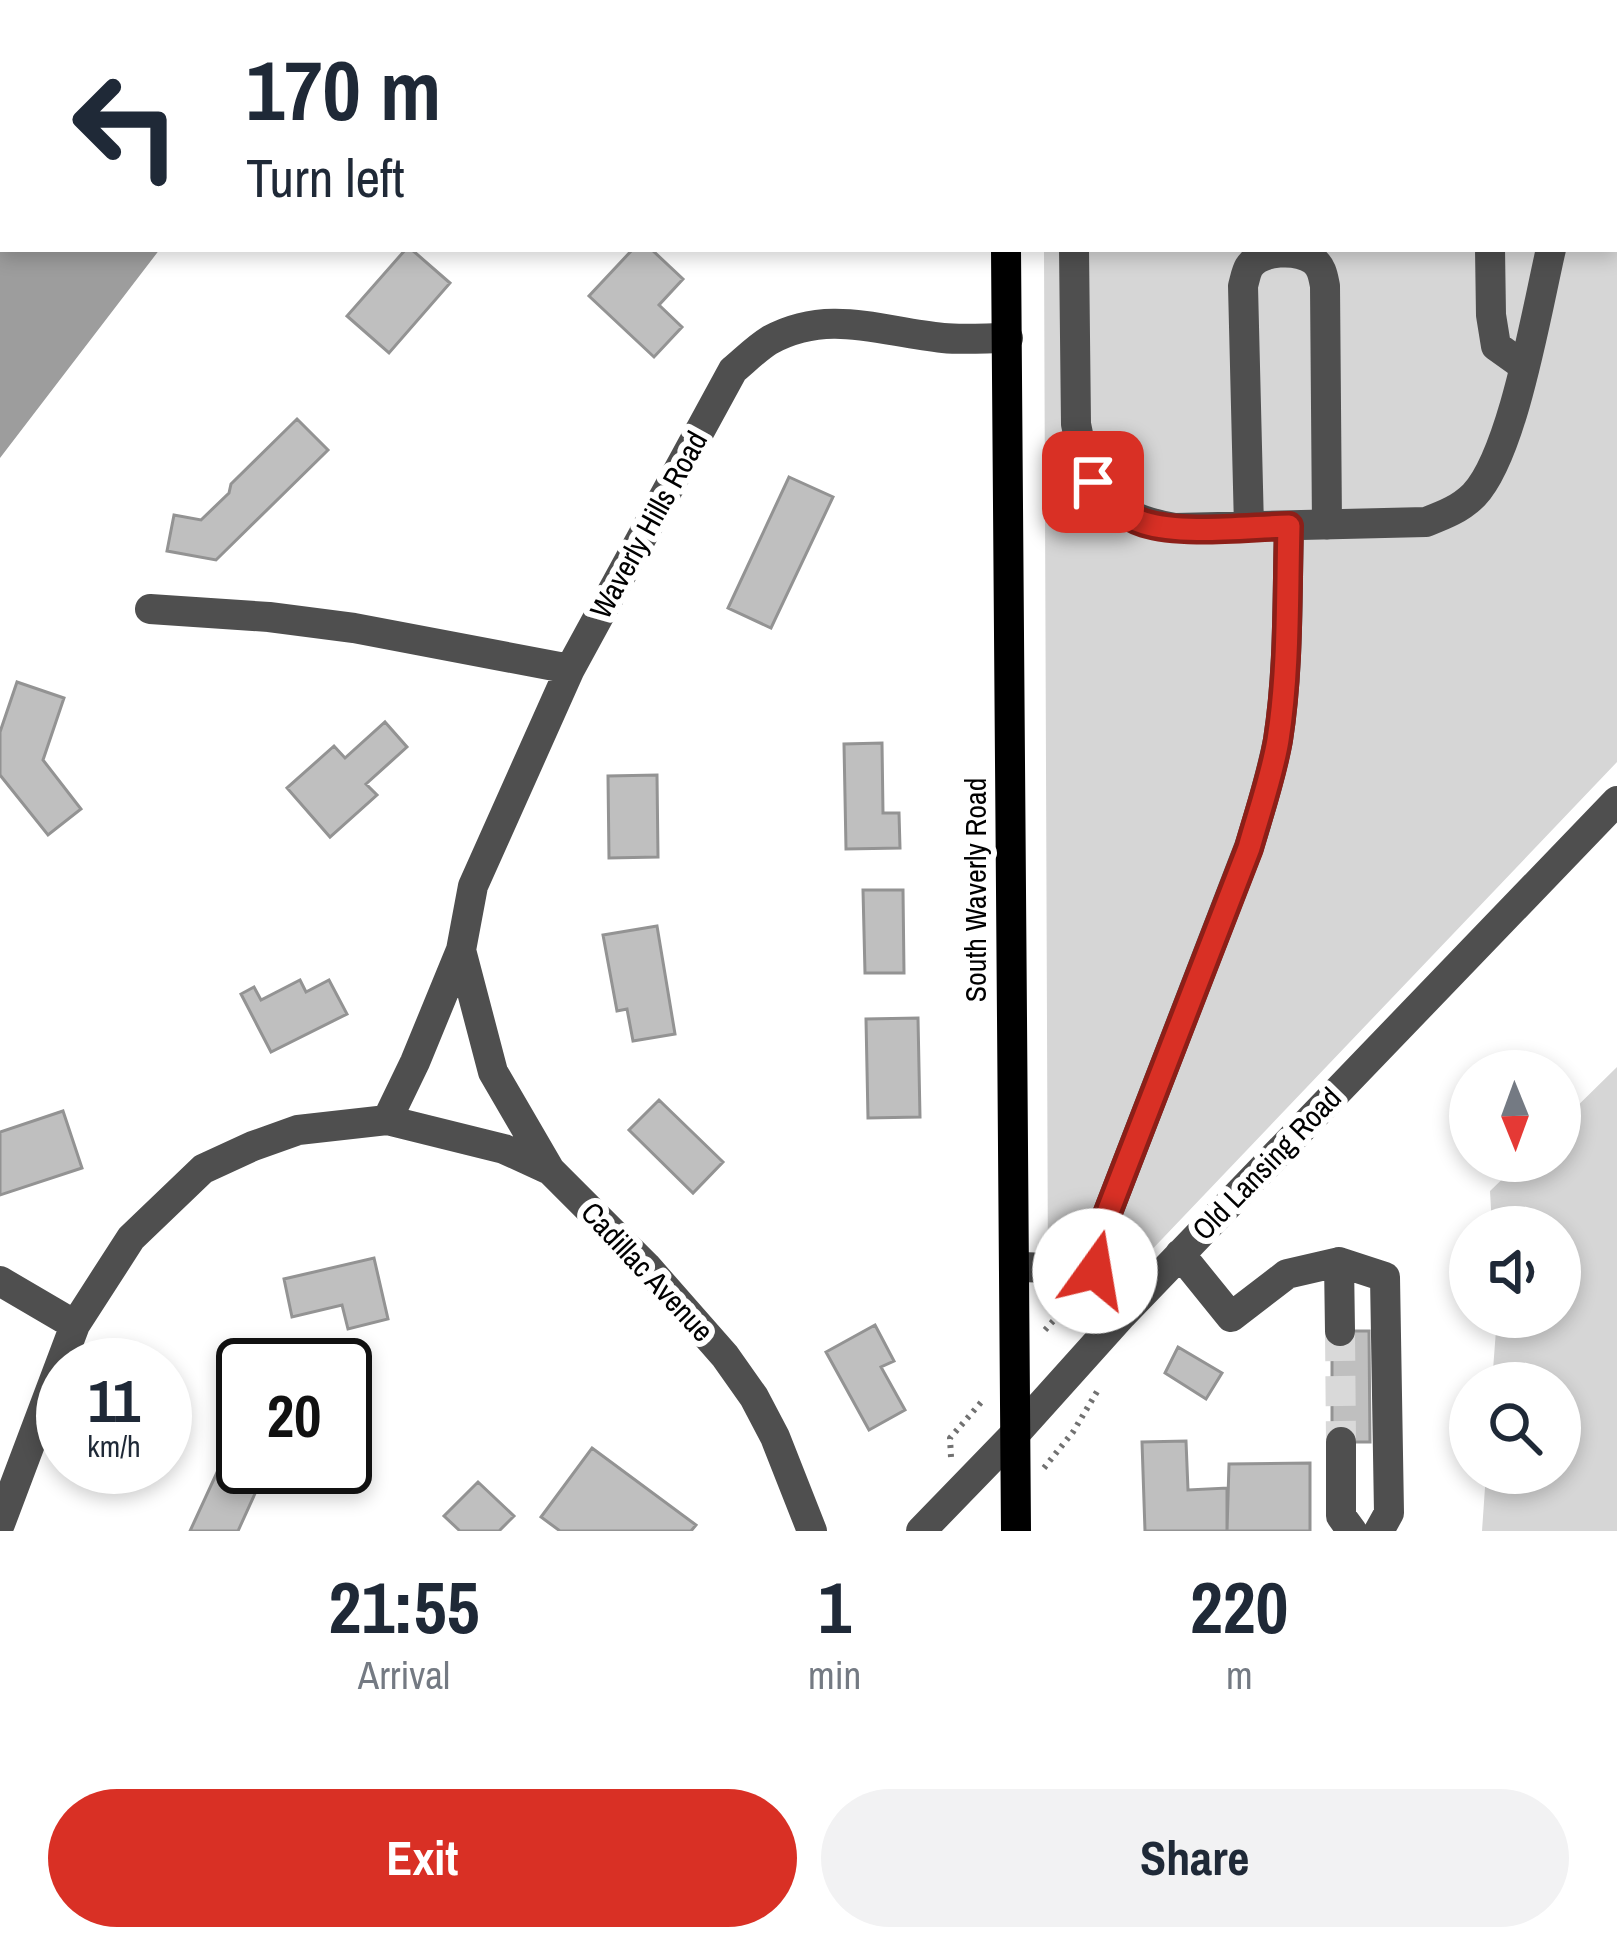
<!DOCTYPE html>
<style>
:root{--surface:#fff;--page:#f2f2f3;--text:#1f2937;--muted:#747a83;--accent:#d93025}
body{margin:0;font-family:"Archivo Narrow",sans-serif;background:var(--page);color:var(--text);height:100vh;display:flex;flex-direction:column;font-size:45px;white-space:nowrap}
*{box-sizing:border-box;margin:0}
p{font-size:39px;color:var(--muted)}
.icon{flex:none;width:66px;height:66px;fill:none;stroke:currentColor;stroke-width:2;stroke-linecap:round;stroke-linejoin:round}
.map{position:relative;height:1531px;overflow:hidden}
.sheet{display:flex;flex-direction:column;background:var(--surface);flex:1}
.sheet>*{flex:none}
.banner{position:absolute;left:0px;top:0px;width:1617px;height:252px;box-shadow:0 6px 18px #0003;background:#fff;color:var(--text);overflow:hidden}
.needle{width:78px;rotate:179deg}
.buttons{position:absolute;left:1449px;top:1050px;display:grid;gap:24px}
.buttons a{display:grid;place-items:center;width:132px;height:132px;border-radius:50%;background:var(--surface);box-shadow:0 6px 18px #0003;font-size:60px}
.speed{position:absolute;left:36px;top:1338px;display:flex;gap:24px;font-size:60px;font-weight:700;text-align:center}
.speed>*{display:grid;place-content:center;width:156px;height:156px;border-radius:50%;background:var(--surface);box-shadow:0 6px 18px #0003;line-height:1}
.speed small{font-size:30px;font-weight:400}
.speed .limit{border:6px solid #111;border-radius:18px;background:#fff;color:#111}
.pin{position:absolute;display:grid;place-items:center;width:102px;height:102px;color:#fff;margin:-51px;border-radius:24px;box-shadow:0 6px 18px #0006}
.me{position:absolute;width:132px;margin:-66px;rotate:13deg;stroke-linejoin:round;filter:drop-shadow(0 0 9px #0008)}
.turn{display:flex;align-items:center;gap:42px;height:252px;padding:0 48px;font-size:54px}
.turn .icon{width:156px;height:156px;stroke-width:2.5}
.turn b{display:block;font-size:84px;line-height:102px}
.eta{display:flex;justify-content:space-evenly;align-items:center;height:204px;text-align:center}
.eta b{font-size:72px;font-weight:800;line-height:84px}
.action{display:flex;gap:24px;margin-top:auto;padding:24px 48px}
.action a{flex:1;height:138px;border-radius:72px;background:var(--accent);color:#fff;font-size:48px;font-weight:800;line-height:138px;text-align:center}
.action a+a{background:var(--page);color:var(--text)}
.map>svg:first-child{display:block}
.green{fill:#d6d6d6}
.water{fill:#9d9d9d}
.building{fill:#bfbfbf;stroke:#939393;stroke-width:3}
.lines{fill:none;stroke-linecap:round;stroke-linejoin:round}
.minor-tunnel{stroke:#d9d9d9;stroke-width:30;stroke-dasharray:30 15;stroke-linecap:butt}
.path{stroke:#717171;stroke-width:6;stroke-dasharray:3 6;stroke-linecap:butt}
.minor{stroke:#4f4f4f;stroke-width:30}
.major{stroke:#000;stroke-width:30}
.route-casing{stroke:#8d1f18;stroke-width:30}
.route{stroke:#d93025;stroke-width:21}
.labels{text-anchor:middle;stroke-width:12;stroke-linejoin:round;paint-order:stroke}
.street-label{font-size:30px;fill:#000;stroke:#fff}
</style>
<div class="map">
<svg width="1617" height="1531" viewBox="0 0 1617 1531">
<rect width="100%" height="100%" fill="#fff"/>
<path class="green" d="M1043,0H1617V762L1101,1303C1076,1307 1064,1302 1048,1284L1044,249H1614V3H1043Z
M1617,1067V1531H1482L1486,1473H1560V1383H1492L1497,1317H1560V1227H1492L1490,1191L1521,1161H1560V1123Z"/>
<path class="water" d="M0,0H352L349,3H3V249H160L0,458Z"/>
<path class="building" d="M406,249H411L450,283L389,353L347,316Z
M633,249H651L683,279L659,305L682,327L654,357L589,296Z
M297,419L328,450L216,560L167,551L174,515L201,520L229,493L231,484Z
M789,477L833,497L771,628L728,608Z
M17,682L64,698L43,760L81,809L48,835L0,775V732Z
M385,722L407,747L366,784L377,795L330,837L287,788L334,746L345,758Z
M882,743L883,813H899L900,848L846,849L844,744Z
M657,775L658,857L609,858L608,776Z
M863,890H903L904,973H865Z
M657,926L675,1034L633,1041L627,1009L617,1011L603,935Z
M300,980L306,992L329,980L347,1014L271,1052L241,994L254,987L261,1000Z
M918,1018L920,1117L868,1118L866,1019Z
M659,1100L723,1162L693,1193L629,1130Z
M63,1111L82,1168L0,1195V1132Z
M374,1258L388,1319L348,1329L342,1305L292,1317L284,1279Z
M875,1325L894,1361L881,1367L905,1410L869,1430L826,1352Z
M1332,1331H1369L1370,1442H1332Z
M1178,1347L1222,1373L1206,1399L1165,1373Z
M243,1416V1467H267L238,1531H190Z
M1186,1441L1188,1490L1227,1488V1531H1145L1142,1442Z
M592,1448L696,1525L691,1531H560L541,1517Z
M1310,1463V1531H1227L1229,1464Z
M478,1482L514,1516L499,1531H460L444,1516Z"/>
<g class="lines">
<path class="minor-tunnel" d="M1340,1331L1341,1442"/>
<path class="path" d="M1045,1330L1076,1296
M951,1457L950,1438L984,1399
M1044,1468L1073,1432L1098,1390"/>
<path class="minor" d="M1071,0V3
M1384,0L1385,3
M1614,8H1617
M1074,249L1076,424C1088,489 1108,517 1175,528L1426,522C1444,515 1460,509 1474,495C1513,454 1537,309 1551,249
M1490,249L1491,315L1496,346L1524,366
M1249,527L1243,286C1245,279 1246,272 1249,267C1261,249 1297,249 1313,260C1322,267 1323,276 1325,286L1327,525
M150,609L269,617L354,628L570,669
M461,950L493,1072L550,1170
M387,1120L415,1062L461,950L473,886L570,669L733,370C745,360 757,348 770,340C829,308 881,332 943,338C964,340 987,338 1008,338
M1180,1254L1231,1317L1287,1274L1339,1262L1385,1277L1389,1513L1379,1531
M1339,1262L1340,1331
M1015,1267C1041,1267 1068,1271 1091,1256
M0,1281L75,1325
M1122,1315L1095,1271L1091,1256L1249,847C1260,812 1271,776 1278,740C1289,669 1287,597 1289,526
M1341,1442V1516L1352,1531
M0,1524L75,1325L131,1238L203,1169L253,1146L298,1130L387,1120L504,1149L550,1170L646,1266L725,1356L754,1397L775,1437L812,1531
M921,1531L1015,1434L1122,1315L1617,801"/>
<path class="major" d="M1001,0V3
M1006,249L1016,1531"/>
</g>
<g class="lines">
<defs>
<path id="route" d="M1093,482C1107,499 1122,516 1144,523C1183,535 1247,527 1289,526C1287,597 1289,670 1278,740C1272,776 1259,812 1249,848L1091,1256L1095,1271"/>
</defs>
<use href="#route" class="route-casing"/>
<use href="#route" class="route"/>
</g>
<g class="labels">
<g class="street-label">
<text transform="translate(649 525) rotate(-61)" y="10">Waverly Hills Road</text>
<text transform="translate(976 890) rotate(-90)" y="10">South Waverly Road</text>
<text transform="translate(1267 1164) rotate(-46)" y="10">Old Lansing Road</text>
<text transform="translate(647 1272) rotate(47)" y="10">Cadillac Avenue</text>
</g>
</g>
</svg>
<div class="buttons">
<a><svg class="needle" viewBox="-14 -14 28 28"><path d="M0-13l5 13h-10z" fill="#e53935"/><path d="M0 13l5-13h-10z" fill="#747a83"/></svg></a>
<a><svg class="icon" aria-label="sound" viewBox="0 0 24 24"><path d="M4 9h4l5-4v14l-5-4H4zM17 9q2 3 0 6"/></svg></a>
<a><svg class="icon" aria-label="search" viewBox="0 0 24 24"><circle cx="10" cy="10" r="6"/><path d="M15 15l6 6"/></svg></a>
</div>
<div class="speed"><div>11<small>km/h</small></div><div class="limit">20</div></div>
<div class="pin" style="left:1093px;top:482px;background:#d93025"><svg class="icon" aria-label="arrive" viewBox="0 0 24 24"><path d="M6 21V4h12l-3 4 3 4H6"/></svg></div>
<svg class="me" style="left:1095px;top:1271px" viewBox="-20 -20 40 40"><circle r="19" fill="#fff"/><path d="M0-13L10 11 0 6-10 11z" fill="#d93025"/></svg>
<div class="banner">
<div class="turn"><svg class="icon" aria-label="left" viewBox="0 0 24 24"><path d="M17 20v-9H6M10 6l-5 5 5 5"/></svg><div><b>170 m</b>Turn left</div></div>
</div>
</div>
<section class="sheet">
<div class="eta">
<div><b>21:55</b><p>Arrival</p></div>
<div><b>1</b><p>min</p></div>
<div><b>220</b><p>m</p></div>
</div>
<div class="action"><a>Exit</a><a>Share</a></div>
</section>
